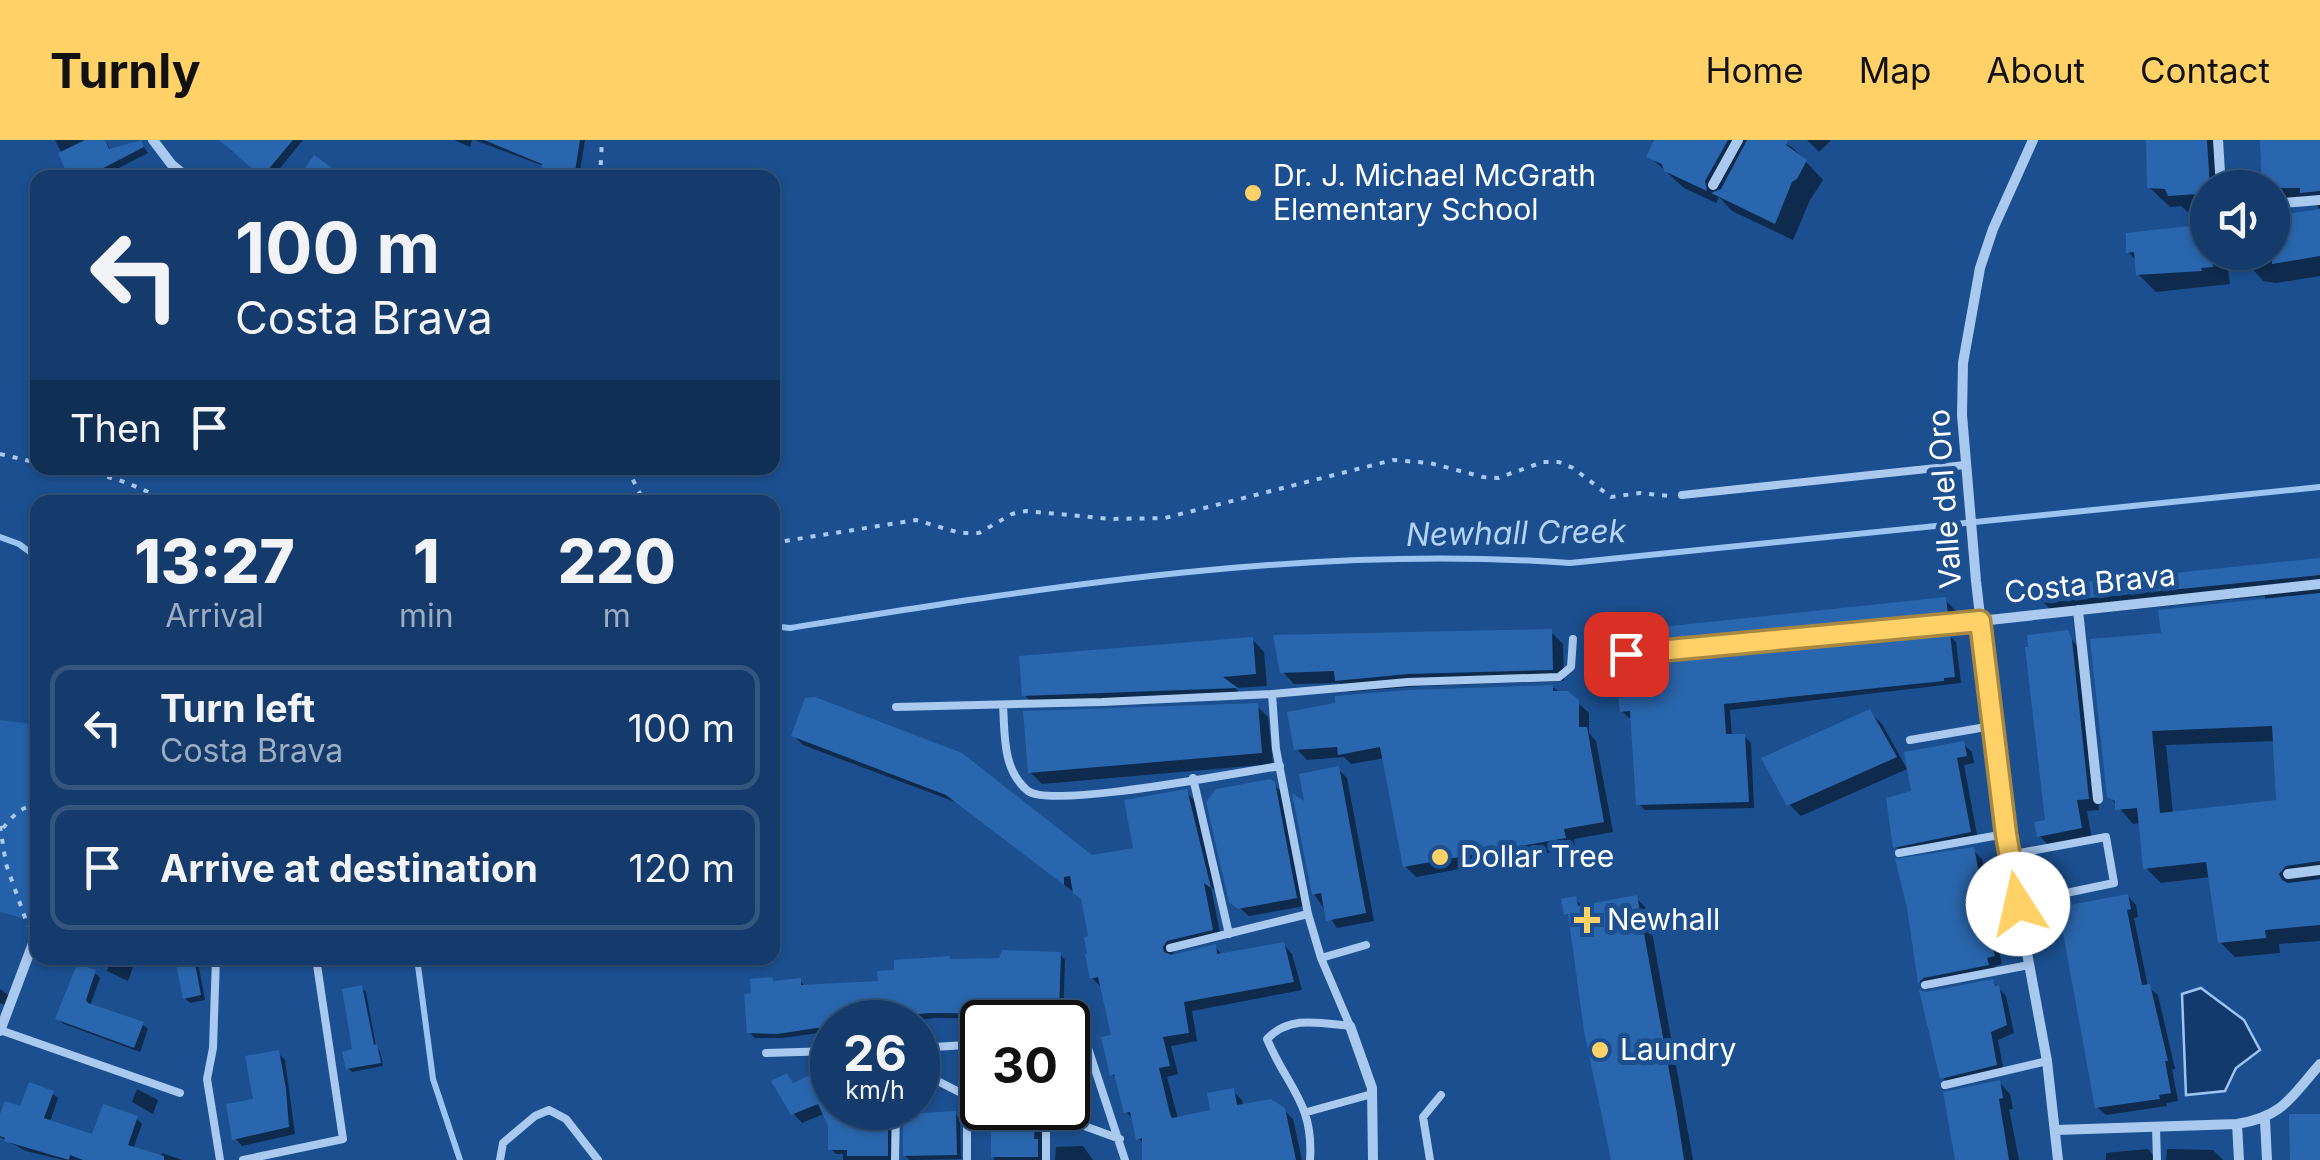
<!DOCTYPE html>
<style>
:root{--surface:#143b6b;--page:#1d4271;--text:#f1f3f6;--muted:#9dadc1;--line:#33557e;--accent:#ffd166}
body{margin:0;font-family:Inter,sans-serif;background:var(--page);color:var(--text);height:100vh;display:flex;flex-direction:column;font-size:38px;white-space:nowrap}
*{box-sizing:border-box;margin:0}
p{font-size:32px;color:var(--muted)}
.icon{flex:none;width:55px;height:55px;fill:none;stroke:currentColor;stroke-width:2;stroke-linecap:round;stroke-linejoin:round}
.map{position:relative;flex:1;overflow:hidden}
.sheet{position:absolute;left:30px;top:355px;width:750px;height:470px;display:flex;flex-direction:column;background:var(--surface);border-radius:20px;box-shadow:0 2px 8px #0004,0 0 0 2px var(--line)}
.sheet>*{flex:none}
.banner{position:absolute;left:30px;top:30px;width:750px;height:305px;border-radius:20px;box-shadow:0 2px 8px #0004,0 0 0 2px var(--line);background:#143b6b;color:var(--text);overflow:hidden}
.buttons{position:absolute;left:2190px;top:30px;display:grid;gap:20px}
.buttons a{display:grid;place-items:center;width:100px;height:100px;border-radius:50%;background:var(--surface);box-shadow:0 2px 8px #0004,0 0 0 2px var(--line);font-size:50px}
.speed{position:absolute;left:810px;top:860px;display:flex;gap:20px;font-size:50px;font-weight:700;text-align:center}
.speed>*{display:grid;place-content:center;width:130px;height:130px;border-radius:50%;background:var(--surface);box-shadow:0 2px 8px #0004,0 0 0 2px var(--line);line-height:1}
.speed small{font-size:25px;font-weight:400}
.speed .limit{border:5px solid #111;border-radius:15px;background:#fff;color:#111}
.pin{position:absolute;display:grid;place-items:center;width:85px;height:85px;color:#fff;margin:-42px;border-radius:20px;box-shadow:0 5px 15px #0006}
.me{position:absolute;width:110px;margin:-55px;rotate:350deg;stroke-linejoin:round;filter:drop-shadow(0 0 8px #0008)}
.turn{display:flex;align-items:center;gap:35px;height:210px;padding:0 40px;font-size:45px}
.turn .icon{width:130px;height:130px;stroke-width:2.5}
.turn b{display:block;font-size:70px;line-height:85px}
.then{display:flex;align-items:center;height:95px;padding:0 40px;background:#0003;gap:20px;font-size:38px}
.eta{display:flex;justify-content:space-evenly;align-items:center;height:170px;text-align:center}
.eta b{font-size:60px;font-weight:800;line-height:70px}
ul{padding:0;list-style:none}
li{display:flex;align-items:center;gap:30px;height:125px;margin:0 20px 15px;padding:0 20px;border:5px solid var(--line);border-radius:20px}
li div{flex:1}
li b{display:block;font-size:38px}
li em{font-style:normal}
header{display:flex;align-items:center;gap:60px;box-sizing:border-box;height:140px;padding:0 50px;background:var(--accent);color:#111}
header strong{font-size:48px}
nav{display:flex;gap:55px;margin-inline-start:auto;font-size:35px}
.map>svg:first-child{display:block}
.green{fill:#2461a8}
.water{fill:#123a6d;stroke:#9cc4f0;stroke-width:2.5}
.shadow{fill:#0007;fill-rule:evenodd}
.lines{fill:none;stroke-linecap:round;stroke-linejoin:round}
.stream{stroke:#9cc4f0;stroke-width:6}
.building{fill:#2a66ad;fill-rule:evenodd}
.path{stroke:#a9c9ee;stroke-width:4;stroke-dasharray:5 8;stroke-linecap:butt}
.service{stroke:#a9c9ee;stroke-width:8}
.minor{stroke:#a9c9ee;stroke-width:10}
.route-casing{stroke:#a68842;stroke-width:25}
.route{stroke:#ffd166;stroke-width:18}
.poi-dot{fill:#ffd166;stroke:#1b4f8f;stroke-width:4}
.labels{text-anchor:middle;stroke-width:10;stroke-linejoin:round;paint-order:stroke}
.poi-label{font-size:30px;fill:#fff;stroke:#1b4f8f;text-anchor:start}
.street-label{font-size:30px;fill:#fff;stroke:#1b4f8f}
.water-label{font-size:32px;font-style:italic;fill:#b5d3f5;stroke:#1b4f8f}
</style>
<header>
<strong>Turnly</strong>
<nav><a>Home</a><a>Map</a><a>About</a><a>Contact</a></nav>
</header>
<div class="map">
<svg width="2320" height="1020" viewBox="0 0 2320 1020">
<rect width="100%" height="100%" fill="#1b4f8f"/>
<path class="green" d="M0,580L37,585V782L0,772Z"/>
<path class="water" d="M2201,848L2244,880L2260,910L2236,928L2225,951L2186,955L2182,854Z"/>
<path class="shadow" d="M55,0H105L111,11L139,0L148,13L99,38H74Z
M222,0H303L272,38H266L234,11L232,12Z
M454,0H472L470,7Z
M474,0H585L579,38H545L544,26Z
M1656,0H1778L1792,7L1823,40L1810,60L1793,100L1732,71L1719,57L1716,63L1684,48L1649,16Z
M1807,0H1831L1819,12Z
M2147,0H2222L2226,48H2208V70L2188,72L2181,66L2170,67L2149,47Z
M2262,0H2320V69L2316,65L2283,67L2272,57Z
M2320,71V136L2276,143L2263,141L2245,120L2227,122L2230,144L2156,152L2138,134L2137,121L2128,112L2126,96L2208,112H2272Z
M438,328H473V331L443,333Z
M2320,420V801L2279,804L2280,813L2235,817L2220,802L2210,737L2161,743L2146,728L2141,683L2133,684L2109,656L2163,496L2265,461V456L2058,477L2043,462ZM2276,601L2279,662L2173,674L2166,605Z
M1945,460L1963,478L1964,492L1948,494L1956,502L1961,543L1730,570L1732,597L1744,596L1751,603L1754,668L1645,670L1638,663L1633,577L1629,578L1622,571L1675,521L1656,501Z
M1551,492L1563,504L1564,541L1421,546L1349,552L1340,543L1294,544L1282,531Z
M2067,493L2083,514L2099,670L2087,671L2092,699L2051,707L2039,696L2048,682Z
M1252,499L1264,512L1267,546L1235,548L1246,559L1037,567L1024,555Z
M1552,547L1577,562L1589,573V593L1596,601L1613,692L1574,699L1575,708L1416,737L1405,726L1385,618L1351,624L1344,617L1307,620L1297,609Z
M807,560L1091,718L1136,710L1186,652L1195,661L1217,752L1211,747L1221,798L1176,809L1169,818L1215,807L1223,816L1283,804L1292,814L1302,850L1192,871L1197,901L1171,906L1178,934L1167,937L1178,979L1213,972L1233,951L1242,960L1243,967L1283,969L1293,979L1302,1020H1145V1005L1138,998L1135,981L1126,972L1118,940L1112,934L1114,897L1101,847L1092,838L1091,798L1084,760L958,663L803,605L794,596Z
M1256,565L1268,577L1273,624L1042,644L1030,632Z
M1870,572L1882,584L1907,629L1801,676L1789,664Z
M1963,604L1972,612L1974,623L1964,625L1978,700L1904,715L1896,707L1914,652Z
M1338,629L1347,638L1374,781L1337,788L1314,754L1307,666Z
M1273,644L1283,653L1305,766L1249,776L1232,761Z
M1973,710L1982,719L1990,762L1988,763L2002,824L1995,826L1997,833L1933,846L1928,850L1920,842L1917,825Z
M2128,756L2136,765L2138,777L2134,778L2148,847L2158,855L2175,929H2172L2178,961L2166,963L2167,966L2106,975L2097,967L2064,787L2059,782Z
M1636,758L1648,770L1693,1020H1615L1571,778L1566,773L1575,759L1584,768Z
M1060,814L1065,820L1063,879L936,878L896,882H832V891L783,898H755L749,892L775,844L800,841L806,847L880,843L897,832L952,821Z
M112,818L128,821L133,827L128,841L107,831Z
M177,818H197L205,860L190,863L185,858Z
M95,833L100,838L90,866L142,884L148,889L140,912L64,884L58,879Z
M1993,842L2006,856L2014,893L1998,900L2004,933L1951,946L1943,938Z
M362,848L366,852L376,906L380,911L383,926L352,932L348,928L355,911Z
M0,849L11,857L7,866L0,863Z
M278,913L285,920L295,994L242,1006L235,998Z
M1068,913L1076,915L1081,920L1075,963L1068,962Z
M975,918H982V938L975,933Z
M1999,942L2010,954L2013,969H2009L2019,1020H1958Z
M794,946L824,947L848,1002L846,968H890L892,1020H843V1014H836L831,1009V971L802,983L793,973Z
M137,949L158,960L153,974L132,962Z
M52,953L58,958L50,982L94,998L136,978L142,984L133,1009L137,1020H63L26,1011L0,997V982Z
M955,973L960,979L961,1019L910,1020L905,1016Z
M1019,975L1043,992L1042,1006L1047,1011V1020H994V981Z
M1083,1006L1093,1020H1055L1056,1007Z
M2148,1009L2157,1020H2106V1013Z
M2167,1009L2213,1010L2223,1020H2166Z
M162,1013L182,1020H159Z"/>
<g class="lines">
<path class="stream" d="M0,397L19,404L38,418
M772,486L790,488C1047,447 1309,404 1570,423L2320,347
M417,818L433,939L460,1020"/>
</g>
<path class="building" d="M85,0H105L109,9L141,0L144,7L84,38H69L58,13Z
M219,0H293L262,37Z
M484,0H580L574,38L540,36L542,24Z
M1654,0H1728L1705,41L1707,51L1664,31L1662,24L1646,17Z
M1747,0H1788L1786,5L1807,20L1797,39L1792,42L1775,84L1711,53L1721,49Z
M2146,0H2207L2210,48L2198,54L2168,56L2165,49L2147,48Z
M2260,0H2320V51L2300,53V48H2262Z
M314,15L332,28L344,38H298Z
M2320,69V116L2272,124V76Z
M2208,84V112H2212L2213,127L2201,128L2202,131L2136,135L2134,112L2126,113V93Z
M2320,418V435L2040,463L2038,447Z
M2320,453V721L2286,726L2279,734L2282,740L2288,743L2320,739V785L2265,790L2266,798L2218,803L2206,722L2143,729L2137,668L2115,670V661L2107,657L2090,499L2161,493L2158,470ZM2272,586L2276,660L2160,673L2152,591Z
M1946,457L1948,475L1654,503L1652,488Z
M1552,489L1553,530L1408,534L1335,541L1334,531L1280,533L1273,495Z
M2068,490L2072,500L2089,659L2077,660L2082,688L2037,697L2034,682L2045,680L2025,507H2028L2027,495Z
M1950,493L1955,537L1944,538V541L1724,564L1726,594H1745L1749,662L1636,665L1630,571L1620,572L1615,532L1623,531L1622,528L1656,524V520Z
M1253,497L1256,534L1223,537L1238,548L1022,556L1019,516Z
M1553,545V551H1568L1579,560V587H1587L1604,682L1564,689L1566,698L1403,727L1380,607L1338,615L1337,607L1294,610L1287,572L1335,563V556L1408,550Z
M815,557L962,613L1092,715L1133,708L1124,660L1187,649L1211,748L1204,743L1213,790L1167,801L1163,807L1164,812L1172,815L1216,804L1217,814L1284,802L1294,842L1184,862L1189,893L1163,897L1170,926L1159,928L1170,974L1172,978L1210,970L1207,953L1234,948L1237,965L1271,959L1285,968L1296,1020H1142V998L1136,1000L1130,972L1124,973L1114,934L1110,936L1101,897L1111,895L1098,837L1090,839L1085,814H1087L1084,797L1088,796L1081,759L1073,753L1070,736L1064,737V745L946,655L791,596L805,558Z
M1258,563L1262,613L1028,633L1023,571Z
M1870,569L1897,617L1787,666L1761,618Z
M1964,601L1967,616L1957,618L1971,692L1893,708L1886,658L1911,651L1904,612Z
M1339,626L1366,773L1326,781L1321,753L1312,755L1292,653L1304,661L1299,634Z
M1270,639L1275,642L1297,758L1238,769L1229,762L1206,662L1216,649Z
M1974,707L1983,754H1980L1995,816L1987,818L1989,825L1924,838L1918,843L1907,768L1895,719Z
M2128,754L2131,769L2127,770L2142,845L2150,844L2168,921H2165L2171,953L2159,955L2160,959L2095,968L2061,782L2057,783L2054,768Z
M1637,755L1677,974L1684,1020H1611L1584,891L1568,774L1564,775L1561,759L1576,756L1578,766Z
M1002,810L1061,812L1059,874L929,873L892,877V882H830V886L777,894L747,893L744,854L751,853L750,839L772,837L773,841L801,838V845L878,841L877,831L894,830V820L950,816V819L999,818Z
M175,818H194L201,855L183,859Z
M77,824L96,830L86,860L88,863L144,882L134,908L55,879Z
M1993,839L1995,846L1999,845L2007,885L1991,892L1997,925L1940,939L1919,850L1926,852Z
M362,845L374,905L377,904L381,923L346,929L342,912L352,909L342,849Z
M279,910L286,949L289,987L232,1000L226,964L253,959L245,916Z
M787,933L793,943L813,934L818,940L824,938L832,956V968H838L842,976L888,974V1016H847V1010H828V986L818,964L791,975L771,941Z
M2000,940L2003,958L1999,959L2009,1020H1955L1943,952Z
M29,942L54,951L44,978L92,994L103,964L138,976L128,1005L164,1016V1020H83L70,1015L69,1020L4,1001L5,998L0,996V974L5,961L20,966Z
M956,971L957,1015L903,1016V974Z
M998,971L1020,973V979L1035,980L1034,999H1038V1017H991V979H998Z
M2289,974H2320V1020H2290Z"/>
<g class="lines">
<path class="path" d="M600,38L602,0
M0,314L38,323
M56,328C103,333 126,340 168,362
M627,328L644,362
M772,403L916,380L960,393H979L1012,374L1026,371L1111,379L1165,378L1393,320L1430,323L1483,337L1498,338L1543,322H1559L1573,328L1611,357L1640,353L1669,356
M0,686L6,724L28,786
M3,688C13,677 21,664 38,667"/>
<path class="service" d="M1682,355L1965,325
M1003,565C1005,594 1002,630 1028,651C1052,669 1240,632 1280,626
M896,567L1102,562L1272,554
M1910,600L1992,586
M1193,638L1229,794
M1899,713L2005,694
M2009,715L2106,697L2114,743L2018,763
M1308,774L1321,818L1350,886C1320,883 1290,875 1267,899C1287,947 1314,963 1310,1020
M1170,808L1308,774L1276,609L1272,554L1408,542L1559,537L1571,527L1573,499
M216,818L213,908L207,939L220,1020
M1321,818L1366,805
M1925,845L2029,825
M0,890L180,953
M1068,900L1085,899L1125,1020
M918,908L982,904
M766,913L832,911
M918,931L967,956L982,959
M1945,945L2047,921
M967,956V1020
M1026,968L1046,972L1120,999
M1046,972V1020
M1307,972L1372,954
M2156,987L2157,1020
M243,1020L343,999L316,818
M500,1020L503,1003L535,976L549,970L566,979L598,1020
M895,1020L896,968
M1430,1020L1423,977L1441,955"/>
<path class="minor" d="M153,0L172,25L188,38
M2033,0L1993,89L1980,128L1963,223L1962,275L1976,441L2005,694L2047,921L2058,1020
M2218,0L2221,48
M1713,45L1738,0
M2272,64L2320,60
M2078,470L2098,659
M1626,514L1980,481L2320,444
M2288,734L2320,730
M1350,886L1372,948L1373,1020
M0,891L35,798
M2265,980L2267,1020
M2237,984L2239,1020
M2056,990L2237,984C2283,977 2291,957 2320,924"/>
</g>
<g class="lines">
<defs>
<path id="route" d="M1626,514L1980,481L2006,694L2018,764"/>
</defs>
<use href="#route" class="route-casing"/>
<use href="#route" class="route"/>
</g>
<g class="poi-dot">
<circle cx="1253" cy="53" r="10"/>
<circle cx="1440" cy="717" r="10"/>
<path d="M1582 765h10v10h10v10h-10v10h-10v-10h-10v-10h10z"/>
<circle cx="1600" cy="910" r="10"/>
</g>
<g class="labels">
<g class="poi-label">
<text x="1273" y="46">Dr. J. Michael McGrath<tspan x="1273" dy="34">Elementary School</tspan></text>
<text x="1460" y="727">Dollar Tree</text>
<text x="1607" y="790">Newhall</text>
<text x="1620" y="920">Laundry</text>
</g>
<g class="street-label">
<text transform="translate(1945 359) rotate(-94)" y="10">Valle del Oro</text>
<text transform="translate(2090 444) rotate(-6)" y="10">Costa Brava</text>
</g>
<g class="water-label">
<text transform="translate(1516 393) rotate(-1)" y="11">Newhall Creek</text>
</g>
</g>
</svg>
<div class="buttons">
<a><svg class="icon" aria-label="sound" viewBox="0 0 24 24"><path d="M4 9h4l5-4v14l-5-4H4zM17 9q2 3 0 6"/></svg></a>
</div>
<div class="speed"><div>26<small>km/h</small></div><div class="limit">30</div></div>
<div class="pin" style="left:1626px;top:514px;background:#d93025"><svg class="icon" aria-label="arrive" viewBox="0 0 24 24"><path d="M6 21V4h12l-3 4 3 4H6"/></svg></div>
<svg class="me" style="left:2018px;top:764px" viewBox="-20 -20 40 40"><circle r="19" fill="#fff"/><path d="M0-13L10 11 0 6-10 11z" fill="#ffd166"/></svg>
<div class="banner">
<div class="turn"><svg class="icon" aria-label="left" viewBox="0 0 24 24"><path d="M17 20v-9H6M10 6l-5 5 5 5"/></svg><div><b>100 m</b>Costa Brava</div></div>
<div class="then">Then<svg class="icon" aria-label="arrive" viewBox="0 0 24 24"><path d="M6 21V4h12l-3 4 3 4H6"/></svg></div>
</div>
<section class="sheet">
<div class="eta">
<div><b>13:27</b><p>Arrival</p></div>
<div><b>1</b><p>min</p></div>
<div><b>220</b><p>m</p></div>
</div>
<ul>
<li><svg class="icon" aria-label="left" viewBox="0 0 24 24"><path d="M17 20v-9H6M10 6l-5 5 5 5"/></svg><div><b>Turn left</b><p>Costa Brava</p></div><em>100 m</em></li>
<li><svg class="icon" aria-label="arrive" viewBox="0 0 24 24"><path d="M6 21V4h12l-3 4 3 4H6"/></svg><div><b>Arrive at destination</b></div><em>120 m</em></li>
</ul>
</section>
</div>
